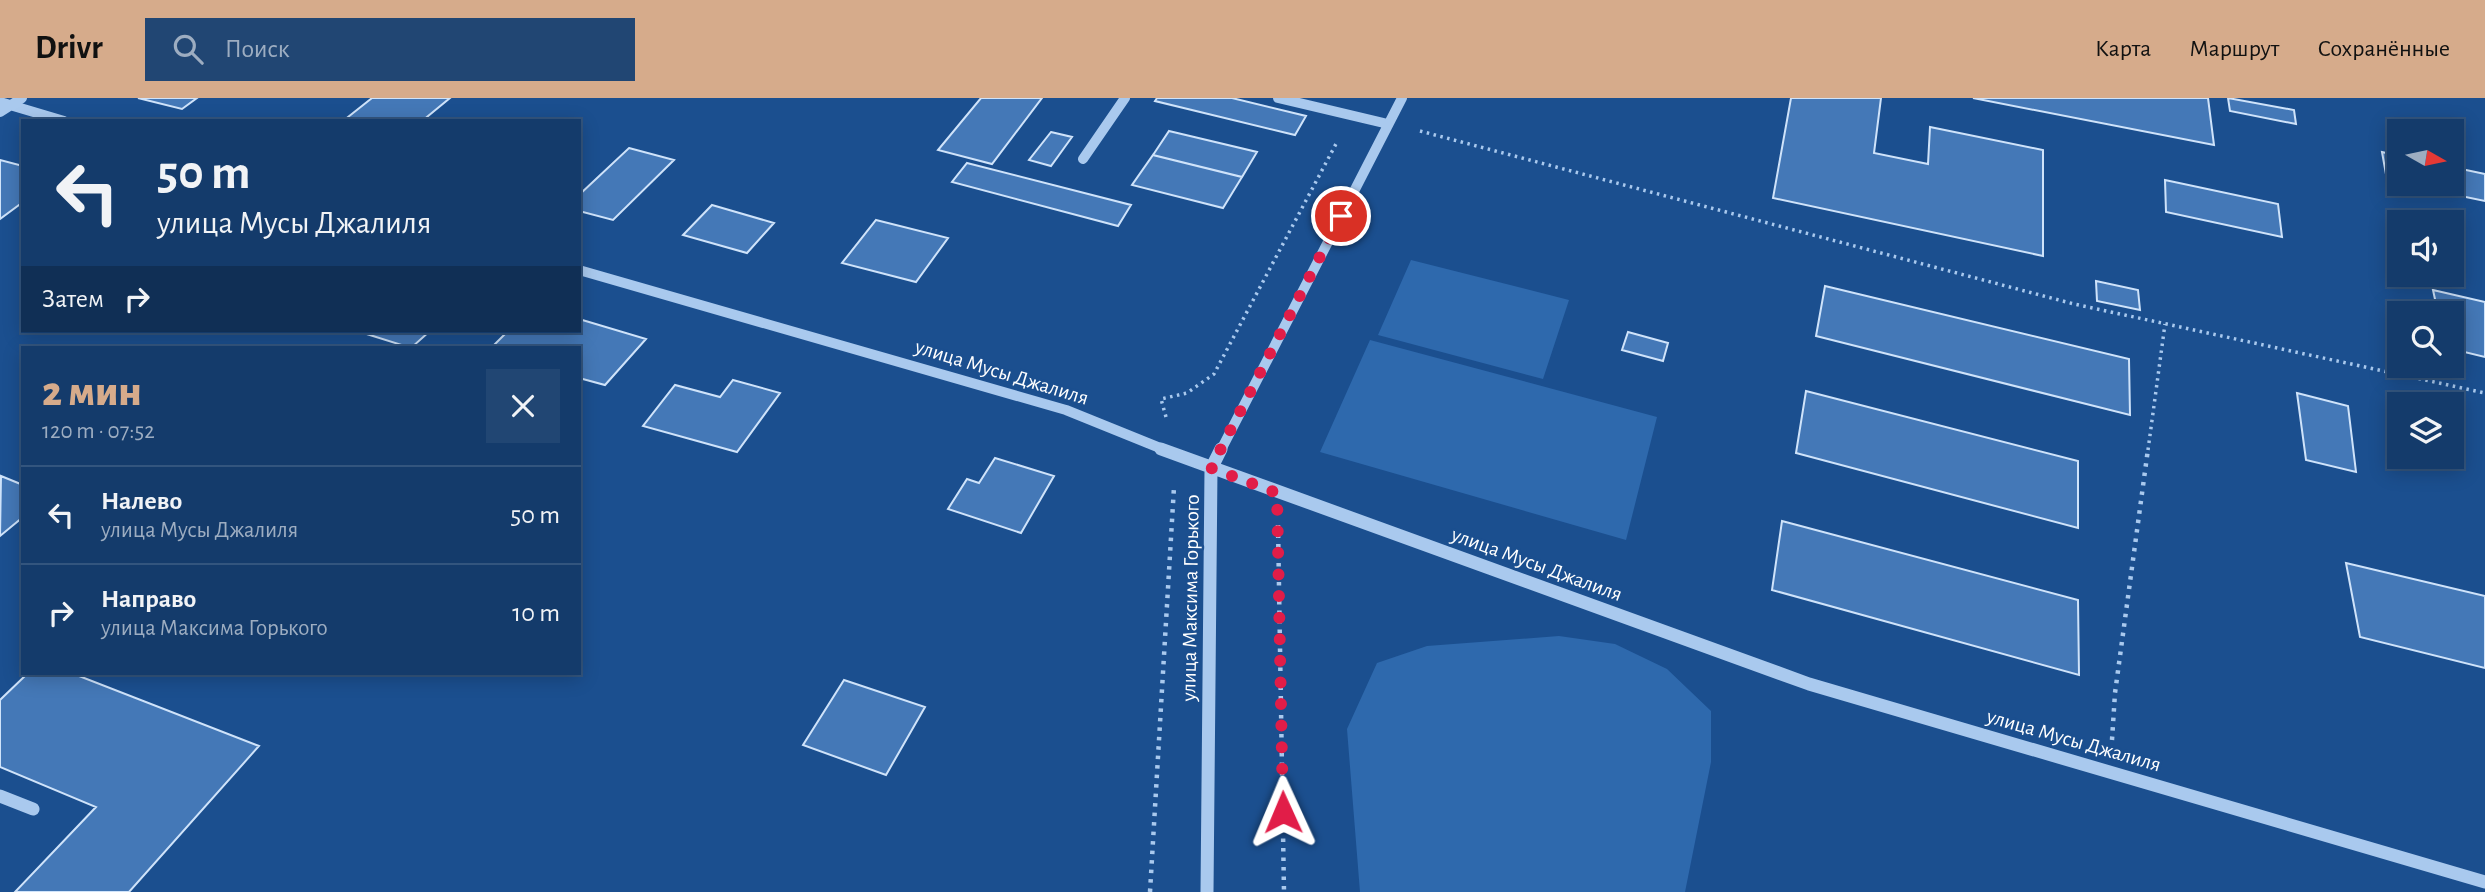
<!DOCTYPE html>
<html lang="ru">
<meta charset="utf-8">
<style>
:root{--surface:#143b6b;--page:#214673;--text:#f1f3f6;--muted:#9dadc1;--line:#33557e;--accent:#d6ab8b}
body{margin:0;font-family:"Alegreya Sans",sans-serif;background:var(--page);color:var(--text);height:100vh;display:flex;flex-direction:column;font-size:26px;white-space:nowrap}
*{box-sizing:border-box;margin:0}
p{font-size:23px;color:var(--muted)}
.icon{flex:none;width:38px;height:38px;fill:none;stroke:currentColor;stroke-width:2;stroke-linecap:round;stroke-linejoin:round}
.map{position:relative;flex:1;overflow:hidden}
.side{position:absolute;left:21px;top:248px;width:560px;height:329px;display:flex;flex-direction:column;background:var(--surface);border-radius:0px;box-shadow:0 4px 18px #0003,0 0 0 2px var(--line)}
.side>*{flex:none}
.hud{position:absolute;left:21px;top:21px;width:560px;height:214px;border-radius:0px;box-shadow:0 4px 18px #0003,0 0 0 2px var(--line);background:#143b6b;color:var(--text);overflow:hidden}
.needle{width:46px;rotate:99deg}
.buttons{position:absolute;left:2387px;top:21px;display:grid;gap:14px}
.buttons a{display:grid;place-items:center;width:77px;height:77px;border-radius:0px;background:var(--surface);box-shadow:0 4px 18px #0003,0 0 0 2px var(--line);font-size:35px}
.pin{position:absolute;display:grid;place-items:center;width:60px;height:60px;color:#fff;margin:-30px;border:4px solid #fff;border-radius:50%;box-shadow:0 2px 7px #0007}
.me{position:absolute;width:77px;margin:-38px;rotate:359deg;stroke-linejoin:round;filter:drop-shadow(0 0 5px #0008)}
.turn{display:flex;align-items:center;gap:24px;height:147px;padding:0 21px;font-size:32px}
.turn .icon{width:91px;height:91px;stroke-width:2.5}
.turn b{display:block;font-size:49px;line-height:60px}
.then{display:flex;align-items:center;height:66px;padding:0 21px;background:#0003;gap:14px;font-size:26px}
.round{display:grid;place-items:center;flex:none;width:74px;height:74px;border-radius:0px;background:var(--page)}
.headline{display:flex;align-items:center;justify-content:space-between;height:119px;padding:0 21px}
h1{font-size:42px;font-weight:800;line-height:52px;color:var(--accent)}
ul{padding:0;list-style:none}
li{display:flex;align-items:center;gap:21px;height:98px;padding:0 21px;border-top:2px solid var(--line)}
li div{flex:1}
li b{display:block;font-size:26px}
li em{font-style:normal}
header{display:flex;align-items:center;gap:42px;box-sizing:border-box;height:98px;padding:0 35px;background:var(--accent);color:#111}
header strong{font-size:33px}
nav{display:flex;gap:38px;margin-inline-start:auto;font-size:24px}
.search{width:490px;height:63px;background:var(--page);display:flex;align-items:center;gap:18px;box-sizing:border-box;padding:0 24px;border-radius:0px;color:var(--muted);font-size:26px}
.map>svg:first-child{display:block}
.green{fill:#2e69ad}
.building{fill:#4478b7;stroke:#cfe3fa;stroke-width:2}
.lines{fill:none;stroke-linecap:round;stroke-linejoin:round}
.path-far1{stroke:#a9c9ee;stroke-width:3.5;stroke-dasharray:2.5 4.5;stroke-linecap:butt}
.path{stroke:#a9c9ee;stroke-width:4.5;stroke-dasharray:3.5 6;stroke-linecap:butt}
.minor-far1{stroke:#a9c9ee;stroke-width:10}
.minor{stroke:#a9c9ee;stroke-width:13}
.route{stroke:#e11d48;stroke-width:12;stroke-dasharray:0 21.6}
.labels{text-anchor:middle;stroke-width:5;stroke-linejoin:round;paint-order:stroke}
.street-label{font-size:21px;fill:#fff;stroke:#1b4f8f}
</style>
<header>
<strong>Drivr</strong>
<div class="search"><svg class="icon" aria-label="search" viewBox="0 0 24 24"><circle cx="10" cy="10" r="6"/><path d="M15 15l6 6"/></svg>Поиск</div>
<nav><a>Карта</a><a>Маршрут</a><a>Сохранённые</a></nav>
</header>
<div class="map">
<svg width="2485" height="794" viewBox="0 0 2485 794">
<rect width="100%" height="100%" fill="#1b4f8f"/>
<path class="green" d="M1411,162L1569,202L1543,281L1378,237Z
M1370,242L1657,319L1626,442L1320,354Z
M1559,538L1615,546L1667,571L1711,613V664L1685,794H1360L1347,631L1377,565L1427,548Z"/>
<path class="building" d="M138,0H197L182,11Z
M372,0H450L422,23H343Z
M981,0H1042L992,66L938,52Z
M1157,0H1232L1306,18L1295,37L1155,3Z
M1791,0H1881L1874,55L1928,66L1930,29L2043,52V158L1773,100Z
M1973,0H2208L2214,47Z
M2228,0L2294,12L2296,26L2230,13Z
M1169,33L1257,54L1242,79L1153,57Z
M1051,34L1072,39L1051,68L1029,62Z
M629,50L674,62L613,122L579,113V97Z
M2382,54L2399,58V85L2387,82Z
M1153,57L1242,79L1223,110L1132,87Z
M0,62L23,68V104L0,121Z
M967,65L1131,107L1118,128L952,84Z
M2452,69L2485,76V103L2403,86H2452Z
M2165,82L2278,106L2282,139L2166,114Z
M712,107L774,125L747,155L683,137Z
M876,122L948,140L916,184L842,165Z
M2096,183L2138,192L2140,212L2097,203Z
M1825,188L2129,261L2130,317L1816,238Z
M2433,192L2485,204V259L2452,251V215H2438Z
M579,221L646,241L605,287L579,280V250H491L508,233H579Z
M357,233H430L411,250Z
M1628,234L1668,245L1663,263L1622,252Z
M733,282L780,295L737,354L643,328L675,287L720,299Z
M1806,293L2078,363V430L1796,355Z
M2297,295L2348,308L2356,374L2306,362Z
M995,360L1054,378L1021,435L948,411L967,381L979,385Z
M1,378L23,387V419L0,438Z
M1782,423L2078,502L2079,577L1772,492Z
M2346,465L2485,498V570L2360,539Z
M27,576H74L259,648L129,794H15L96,709L0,669V602Z
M844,582L925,609L886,677L803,647Z"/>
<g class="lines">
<path class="path-far1" d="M1420,33L2074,206L2485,295
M1166,319L1161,301L1187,295L1214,276L1337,44
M2148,352L2165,226"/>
<path class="path" d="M1278,427L1284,794
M2112,642L2115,595L2148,351
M1150,794L1174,389"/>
<path class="minor-far1" d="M1278,0L1388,26
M0,4L64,23
M0,14L22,0
M1083,61L1125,0
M579,172L1066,312L1165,352
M1221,352L1402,0"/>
<path class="minor" d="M1161,351L1809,586L2485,784
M0,698L33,711
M1207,794L1211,371L1221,351"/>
</g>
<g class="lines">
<path class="route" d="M1283,714L1277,395L1211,370L1341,118"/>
</g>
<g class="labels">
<g class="street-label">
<text transform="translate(1002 274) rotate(17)" y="7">улица Мусы Джалиля</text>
<text transform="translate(1537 466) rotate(20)" y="7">улица Мусы Джалиля</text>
<text transform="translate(1190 500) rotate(-89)" y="7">улица Максима Горького</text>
<text transform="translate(2074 642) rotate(16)" y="7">улица Мусы Джалиля</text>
</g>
</g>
</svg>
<div class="buttons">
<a><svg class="needle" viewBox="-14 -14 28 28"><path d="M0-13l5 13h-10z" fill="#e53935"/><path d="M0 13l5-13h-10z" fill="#9dadc1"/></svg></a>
<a><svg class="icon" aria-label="sound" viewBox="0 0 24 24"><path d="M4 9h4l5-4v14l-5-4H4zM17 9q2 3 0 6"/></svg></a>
<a><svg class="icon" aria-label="search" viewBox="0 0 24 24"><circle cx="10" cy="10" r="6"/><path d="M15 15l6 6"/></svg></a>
<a><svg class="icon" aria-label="layers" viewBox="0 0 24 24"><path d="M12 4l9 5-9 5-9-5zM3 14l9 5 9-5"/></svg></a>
</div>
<div class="pin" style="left:1341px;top:118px;background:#d93025"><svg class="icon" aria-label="arrive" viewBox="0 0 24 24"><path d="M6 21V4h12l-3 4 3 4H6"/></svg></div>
<svg class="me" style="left:1283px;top:714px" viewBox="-20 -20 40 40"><path d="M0-17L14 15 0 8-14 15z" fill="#e11d48" stroke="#fff" stroke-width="4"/></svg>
<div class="hud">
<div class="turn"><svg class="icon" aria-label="left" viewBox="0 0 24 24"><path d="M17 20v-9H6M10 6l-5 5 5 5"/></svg><div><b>50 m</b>улица Мусы Джалиля</div></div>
<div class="then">Затем<svg class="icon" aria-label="right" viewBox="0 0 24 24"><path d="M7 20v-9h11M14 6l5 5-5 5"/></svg></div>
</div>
<section class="side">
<div class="headline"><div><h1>2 мин</h1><p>120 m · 07:52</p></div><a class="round"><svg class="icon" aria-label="close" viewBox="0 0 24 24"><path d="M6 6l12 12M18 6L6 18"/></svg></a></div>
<ul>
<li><svg class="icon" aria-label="left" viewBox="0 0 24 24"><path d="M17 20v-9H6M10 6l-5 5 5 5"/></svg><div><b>Налево</b><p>улица Мусы Джалиля</p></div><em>50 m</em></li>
<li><svg class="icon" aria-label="right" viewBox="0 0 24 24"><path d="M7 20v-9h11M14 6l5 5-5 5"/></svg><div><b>Направо</b><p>улица Максима Горького</p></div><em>10 m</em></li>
</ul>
</section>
</div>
